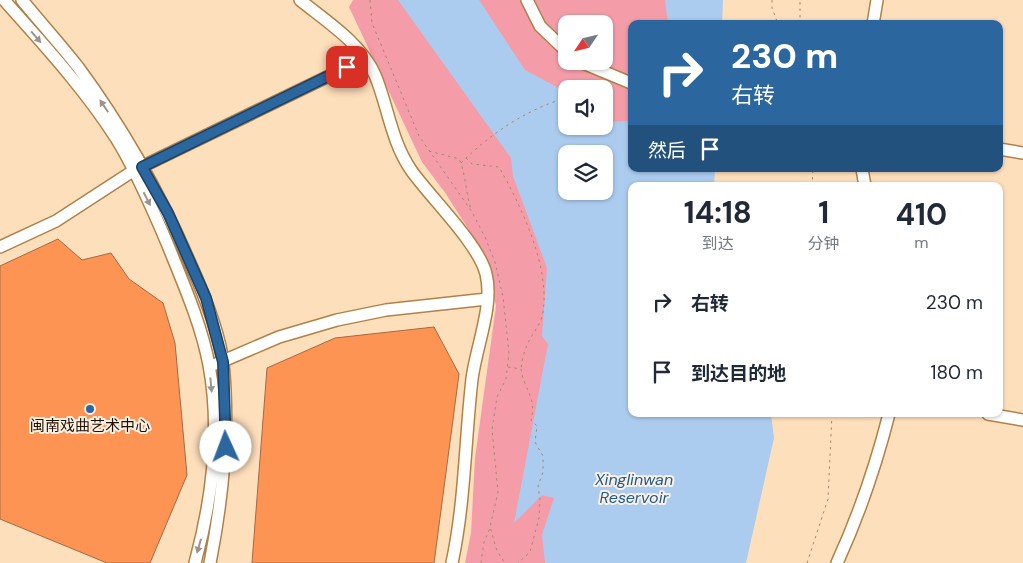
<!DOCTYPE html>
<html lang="zh">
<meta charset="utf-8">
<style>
:root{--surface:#fff;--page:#f6f6f7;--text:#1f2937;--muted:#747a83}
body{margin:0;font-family:"DM Sans","Noto Sans SC",sans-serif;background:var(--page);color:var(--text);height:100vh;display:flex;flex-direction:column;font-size:19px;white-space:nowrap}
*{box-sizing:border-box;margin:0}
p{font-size:16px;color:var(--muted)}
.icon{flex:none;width:28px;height:28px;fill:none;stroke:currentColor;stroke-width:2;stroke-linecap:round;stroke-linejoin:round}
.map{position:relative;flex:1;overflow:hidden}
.sheet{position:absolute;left:628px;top:182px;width:375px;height:235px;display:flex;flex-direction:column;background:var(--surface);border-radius:10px;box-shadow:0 1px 4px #0004}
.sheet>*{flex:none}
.top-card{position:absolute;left:628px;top:20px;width:375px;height:152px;border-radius:10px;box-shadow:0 1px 4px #0004;background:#2c669e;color:#fff;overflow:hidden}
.needle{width:32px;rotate:235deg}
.controls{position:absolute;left:558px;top:15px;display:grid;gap:10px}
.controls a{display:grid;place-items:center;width:55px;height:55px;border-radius:10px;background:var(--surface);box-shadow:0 1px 4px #0004;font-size:25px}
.pin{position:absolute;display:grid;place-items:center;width:42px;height:42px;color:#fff;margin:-21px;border-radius:10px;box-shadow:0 2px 8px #0006}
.me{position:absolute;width:55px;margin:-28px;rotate:358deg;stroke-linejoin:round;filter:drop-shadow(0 0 4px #0008)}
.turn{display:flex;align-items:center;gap:18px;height:105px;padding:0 20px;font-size:22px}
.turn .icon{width:65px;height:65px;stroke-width:2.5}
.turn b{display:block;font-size:35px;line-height:42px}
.then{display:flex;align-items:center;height:48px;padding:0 20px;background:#0003;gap:10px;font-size:19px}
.eta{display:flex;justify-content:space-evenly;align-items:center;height:85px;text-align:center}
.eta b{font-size:30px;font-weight:700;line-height:35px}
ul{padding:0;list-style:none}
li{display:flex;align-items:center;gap:15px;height:70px;padding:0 20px}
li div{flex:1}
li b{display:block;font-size:19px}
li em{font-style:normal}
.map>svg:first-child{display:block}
.green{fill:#f49da9;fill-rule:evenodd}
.water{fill:#acccef;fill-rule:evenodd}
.building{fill:#fe9454;stroke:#a76844}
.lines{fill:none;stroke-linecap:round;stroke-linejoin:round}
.minor-casing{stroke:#b18147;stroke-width:14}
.path{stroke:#a2896e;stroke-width:1;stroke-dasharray:2.5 4;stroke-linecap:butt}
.minor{stroke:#fff;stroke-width:11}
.oneway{fill:#9c948c}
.route-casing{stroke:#1d4267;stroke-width:12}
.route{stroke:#2c669e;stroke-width:9}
.poi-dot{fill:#2c669e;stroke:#faf0e4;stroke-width:2}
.labels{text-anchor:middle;stroke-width:4;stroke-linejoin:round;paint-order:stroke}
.poi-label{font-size:15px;fill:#210;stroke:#faf0e4}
.water-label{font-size:16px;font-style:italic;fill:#205a91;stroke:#faf0e4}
</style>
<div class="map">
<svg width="1023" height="563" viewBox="0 0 1023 563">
<rect width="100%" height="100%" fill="#fedfbc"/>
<path class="green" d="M353,0H426L543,153L565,563H465L471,533L475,458L496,306L486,257L446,194L422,162L349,7Z
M445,0H688L695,24H631V143L555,152ZM566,24H604V61H566ZM566,89H604V126H566Z"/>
<path class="water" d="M398,0H479L525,70L566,92V126H604V122L631,121V169H715L714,186H631V414H771L774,438L746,563H545L542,535L554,498L542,495L514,523L548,344L542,336L547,268L513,176L511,158ZM566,154H604V191H566Z
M665,0H723L722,24H668Z"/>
<path class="building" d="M58,239L82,260L111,253L129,279L163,303L175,343L187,475L150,563H107L0,519V266Z
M434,327L459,374L434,563H252L267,368L335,338Z"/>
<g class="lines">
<defs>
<path id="minor" d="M4,0C43,44 84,88 116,138C135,168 153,210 167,243C183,283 201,323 209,365C221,430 212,500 195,563
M22,0C40,22 60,44 78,67C123,128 160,194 190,263C203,292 220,332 223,364C230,431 223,497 210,563
M300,0C326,21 361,43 375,75C388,106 391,141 411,170C429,196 479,244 486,274C494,305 476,347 472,379C465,440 465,502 452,563
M527,0L540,26L566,51
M873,24L877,0
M578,61L631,83
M999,149L1023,153
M862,169L865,186
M0,247L56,221L133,171L364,59
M216,364L279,337L337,320L386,310L487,299
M988,414L1023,420
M837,563C859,515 876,465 889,414"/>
</defs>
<use href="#minor" class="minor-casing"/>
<path class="path" d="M370,0L372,23L419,136L472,212L485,237L495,262L503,297L509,353L506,379L497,397L492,429L498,492L490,527L497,551L505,563
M772,0V8L778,24
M800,24V0
M604,90L613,88
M429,151L459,159C465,170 466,194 471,209
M466,158L472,164L499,167C521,206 550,266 543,312C541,325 533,332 528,343C524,351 522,360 521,369
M461,163C490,134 527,109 566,98
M812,186L813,169
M508,367L521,369C524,390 537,397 531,420L537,426L535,442L543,456V472L538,486L540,499L539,518L530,552L518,563
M481,563L484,542L490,528
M807,563L828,499L832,414"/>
<use href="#minor" class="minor"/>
</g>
<defs><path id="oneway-solid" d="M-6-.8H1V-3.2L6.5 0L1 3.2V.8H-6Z" transform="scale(1.25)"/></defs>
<g class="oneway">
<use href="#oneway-solid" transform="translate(36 37) rotate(49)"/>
<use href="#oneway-solid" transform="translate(104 106) rotate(-124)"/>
<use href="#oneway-solid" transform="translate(147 199) rotate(63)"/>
<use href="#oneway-solid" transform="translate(211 385) rotate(85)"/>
<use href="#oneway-solid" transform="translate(199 546) rotate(106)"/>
</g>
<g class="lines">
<defs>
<path id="route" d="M226,447L223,362L206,298L168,213L142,167L347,67"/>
</defs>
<use href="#route" class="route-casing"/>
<use href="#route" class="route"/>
</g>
<circle class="poi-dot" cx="90" cy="409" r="5"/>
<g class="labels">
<g class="poi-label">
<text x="90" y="431">闽南戏曲艺术中心</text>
</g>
<g class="water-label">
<text x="634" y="485">Xinglinwan<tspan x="634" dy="18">Reservoir</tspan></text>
</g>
</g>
</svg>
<div class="controls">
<a><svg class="needle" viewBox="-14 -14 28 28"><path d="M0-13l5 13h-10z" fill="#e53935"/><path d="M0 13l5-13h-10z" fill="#747a83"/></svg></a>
<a><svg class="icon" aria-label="sound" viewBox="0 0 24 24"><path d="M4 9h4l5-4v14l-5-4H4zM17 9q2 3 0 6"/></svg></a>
<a><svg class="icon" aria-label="layers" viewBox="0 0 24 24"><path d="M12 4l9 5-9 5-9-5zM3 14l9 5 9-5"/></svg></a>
</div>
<div class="pin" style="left:347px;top:67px;background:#d93025"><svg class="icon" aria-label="arrive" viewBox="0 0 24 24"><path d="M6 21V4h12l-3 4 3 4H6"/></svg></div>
<svg class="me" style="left:226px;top:447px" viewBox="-20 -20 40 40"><circle r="19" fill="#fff"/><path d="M0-13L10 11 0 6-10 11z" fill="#2c669e"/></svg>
<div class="top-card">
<div class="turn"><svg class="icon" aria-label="right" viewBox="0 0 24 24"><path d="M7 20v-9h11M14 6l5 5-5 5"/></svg><div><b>230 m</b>右转</div></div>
<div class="then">然后<svg class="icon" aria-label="arrive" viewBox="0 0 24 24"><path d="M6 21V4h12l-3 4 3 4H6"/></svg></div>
</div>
<section class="sheet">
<div class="eta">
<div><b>14:18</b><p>到达</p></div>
<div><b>1</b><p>分钟</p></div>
<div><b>410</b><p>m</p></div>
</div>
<ul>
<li><svg class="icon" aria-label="right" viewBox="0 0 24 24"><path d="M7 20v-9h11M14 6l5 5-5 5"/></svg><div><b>右转</b></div><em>230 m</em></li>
<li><svg class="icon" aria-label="arrive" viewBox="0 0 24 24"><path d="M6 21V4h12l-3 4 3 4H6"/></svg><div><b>到达目的地</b></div><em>180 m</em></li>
</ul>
</section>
</div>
